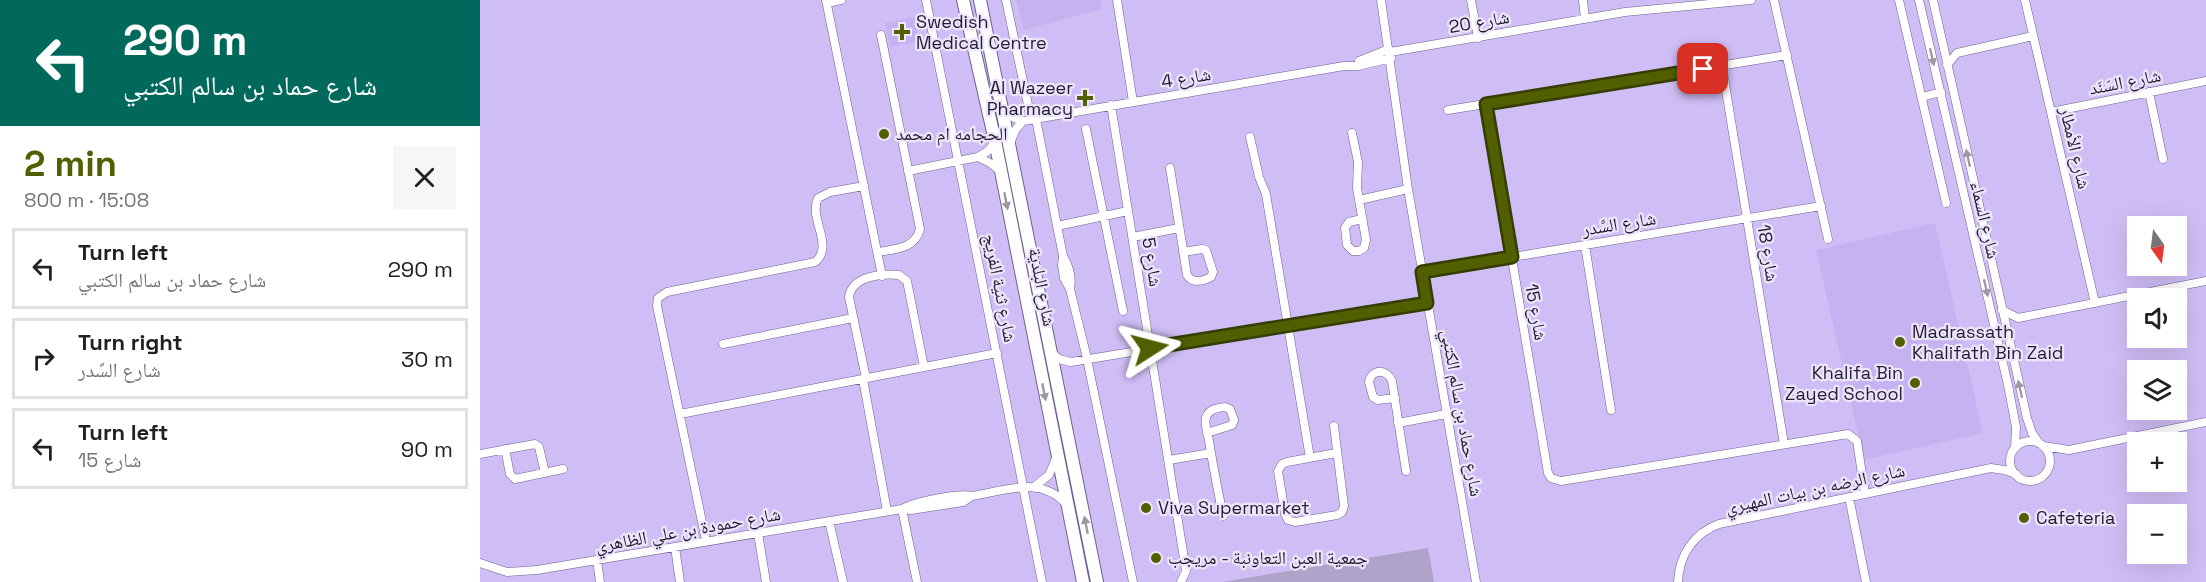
<!DOCTYPE html>
<meta charset="utf-8">
<style>
:root{--surface:#fff;--page:#f6f6f6;--text:#202124;--muted:#757577;--line:#e0e0e0;--accent:#515f00}
body{margin:0;font-family:"Space Grotesk","Noto Naskh Arabic",sans-serif;background:var(--page);color:var(--text);height:100vh;display:flex;flex-direction:column;font-size:22px;white-space:nowrap}
*{box-sizing:border-box;margin:0}
p{font-size:20px;color:var(--muted)}
.icon{flex:none;width:33px;height:33px;fill:none;stroke:currentColor;stroke-width:2;stroke-linecap:round;stroke-linejoin:round}
.map{position:relative;flex:1;overflow:hidden}
.sheet{display:flex;flex-direction:column;background:var(--surface);width:480px}
.sheet>*{flex:none}
.guide{background:#00695c;color:#fff;overflow:hidden}
.needle{width:39px;rotate:166deg}
.tools{position:absolute;left:1647px;top:216px;display:grid;gap:12px}
.tools a{display:grid;place-items:center;width:60px;height:60px;border-radius:0px;background:var(--surface);box-shadow:0 6px 24px #0002;font-size:30px}
.pin{position:absolute;display:grid;place-items:center;width:51px;height:51px;color:#fff;margin:-26px;border-radius:12px;box-shadow:0 3px 9px #0006}
.me{position:absolute;width:66px;margin:-33px;rotate:81deg;stroke-linejoin:round;filter:drop-shadow(0 0 4px #0008)}
.turn{display:flex;align-items:center;gap:21px;height:126px;padding:0 24px;font-size:27px}
.turn .icon{width:78px;height:78px;stroke-width:2.5}
.turn b{display:block;font-size:42px;line-height:51px}
.round{display:grid;place-items:center;flex:none;width:63px;height:63px;border-radius:0px;background:var(--page)}
.overview{display:flex;align-items:center;justify-content:space-between;height:102px;padding:0 24px}
h1{font-size:36px;font-weight:700;line-height:45px;color:var(--accent)}
ul{padding:0;list-style:none}
li{display:flex;align-items:center;gap:18px;height:81px;margin:0 12px 9px;padding:0 12px;border:3px solid var(--line);border-radius:0px}
li div{flex:1}
li b{display:block;font-size:22px}
li em{font-style:normal}
main{display:flex;flex:1;min-height:0}
.map>svg:first-child{display:block}
.built{fill:#c6b2f0}
.park{fill:#afa3c9}
.lines{fill:none;stroke-linecap:round;stroke-linejoin:round}
.minor-casing{stroke:#6f5f90;stroke-width:9}
.primary-casing{stroke:#6f5f90;stroke-width:14}
.minor{stroke:#fff;stroke-width:8}
.primary{stroke:#fff;stroke-width:12}
.oneway{fill:#9c99a2}
.route-casing{stroke:#353e00;stroke-width:15}
.route{stroke:#515f00;stroke-width:10}
.poi-dot{fill:#515f00;stroke:#ece5fc;stroke-width:2}
.labels{text-anchor:middle;stroke-width:4.5;stroke-linejoin:round;paint-order:stroke}
.poi-label{font-size:18px;fill:#231c30;stroke:#ece5fc;text-anchor:start}
.street-label{font-size:18px;fill:#231c30;stroke:#ece5fc}
</style>
<main>
<section class="sheet">
<div class="guide">
<div class="turn"><svg class="icon" aria-label="left" viewBox="0 0 24 24"><path d="M17 20v-9H6M10 6l-5 5 5 5"/></svg><div><b>290 m</b>شارع حماد بن سالم الكتبي</div></div>
</div>
<div class="overview"><div><h1>2 min</h1><p>800 m · 15:08</p></div><a class="round"><svg class="icon" aria-label="close" viewBox="0 0 24 24"><path d="M6 6l12 12M18 6L6 18"/></svg></a></div>
<ul>
<li><svg class="icon" aria-label="left" viewBox="0 0 24 24"><path d="M17 20v-9H6M10 6l-5 5 5 5"/></svg><div><b>Turn left</b><p>شارع حماد بن سالم الكتبي</p></div><em>290 m</em></li>
<li><svg class="icon" aria-label="right" viewBox="0 0 24 24"><path d="M7 20v-9h11M14 6l5 5-5 5"/></svg><div><b>Turn right</b><p>شارع السَّدر</p></div><em>30 m</em></li>
<li><svg class="icon" aria-label="left" viewBox="0 0 24 24"><path d="M17 20v-9H6M10 6l-5 5 5 5"/></svg><div><b>Turn left</b><p>شارع 15</p></div><em>90 m</em></li>
</ul>
</section>
<div class="map">
<svg width="1726" height="582" viewBox="0 0 1726 582">
<rect width="100%" height="100%" fill="#cfbef6"/>
<path class="built" d="M536,0H620L622,9L544,30Z
M434,17L439,41L410,47L405,23Z
M1455,223L1503,433L1384,460L1336,250Z"/>
<path class="park" d="M948,548L954,582H742Z"/>
<g class="lines">
<defs>
<path id="minor" d="M346,0L402,276
M446,0L562,582
M526,0L551,119
M637,0L653,102
M901,0L928,189L996,582
M991,0L998,38
M1103,0L1105,19
M1294,0L1348,239
M1419,0L1466,203
M1439,0L1528,385L1536,427L1535,448
M1453,0L1547,418L1552,433L1559,443
M1545,0L1615,303
M347,3L361,0
M910,52L1145,12L1271,0
M879,61L909,49
M1467,65L1477,53L1553,36
M1242,66L1304,444
M1669,92L1683,159
M1442,97L1461,92
M1006,104L1068,473L1071,478L1081,481L1368,434L1377,441L1385,494
M631,105L706,571L701,582
M523,110L534,118L543,121L864,66H878L911,58
M968,110L1307,55
M1571,112L1726,81
M556,119L583,256L582,265L584,278L590,289L606,354L653,582
M606,129L643,311
M872,133L878,162L877,188L886,240L884,248L879,251H873L867,245L865,228L869,222L882,219
M770,137L779,177L786,194L830,458
M531,141L536,129L543,121
M498,157L510,163L520,171
M690,168L707,275C712,284 723,281 731,277L733,272L726,250L722,249L703,252
M428,171L498,157L508,151L515,141
M879,200L928,189
M577,226L648,211
M653,237L699,228
M1105,245L1131,410
M398,252C415,249 435,249 440,229L401,35
M583,256C589,266 592,278 590,289
M942,272L1341,206
M1522,310L1538,318L1726,281
M243,344L373,318
M572,353L579,359L591,362L947,303
M386,378L369,297C372,276 402,273 419,275L427,281L444,367
M383,379L407,511
M915,398L898,400L893,397L889,382C892,368 907,369 912,381L926,471
M200,414L517,353
M918,423L966,414
M854,426L864,506L862,512L857,515L815,522L808,520L805,514L798,471L802,464L807,462L856,453
M727,433L752,425L754,420L750,409L745,407C738,408 728,409 726,418C724,424 728,434 729,441C733,466 738,491 743,516
M1530 461a20 20 0 1 1 40 0a20 20 0 1 1-40 0Z
M1563,446L1589,450L1726,422
M25,449L30,474L35,479L83,469
M0,454L55,444L59,447L65,473
M689,460L731,453
M555,486L569,475L576,458
M1369,497L1386,582
M422,509L437,582
M423,509L431,510L483,502L492,496
M349,521L363,582
M278,533L286,582
M226,541L177,306L178,298L187,292L335,262C355,246 328,218 338,198L350,192L384,186
M195,547L200,582
M117,560L120,582
M0,563L27,572L57,570L422,509C434,502 478,493 492,496C524,491 561,475 586,504
M1198,582C1199,555 1214,533 1239,524L1511,468L1524,470L1536,474"/>
<path id="primary" d="M483,0L515,141L603,582
M500,0L617,582"/>
</defs>
<use href="#minor" class="minor-casing"/>
<use href="#primary" class="primary-casing"/>
<use href="#minor" class="minor"/>
<use href="#primary" class="primary"/>
</g>
<defs><path id="oneway-solid" d="M-6-.8H1V-3.2L6.5 0L1 3.2V.8H-6Z" transform="scale(1.5)"/></defs>
<g class="oneway">
<use href="#oneway-solid" transform="translate(1452 57) rotate(77)"/>
<use href="#oneway-solid" transform="translate(1488 158) rotate(-103)"/>
<use href="#oneway-solid" transform="translate(526 201) rotate(79)"/>
<use href="#oneway-solid" transform="translate(1506 288) rotate(77)"/>
<use href="#oneway-solid" transform="translate(1540 389) rotate(-103)"/>
<use href="#oneway-solid" transform="translate(564 392) rotate(79)"/>
<use href="#oneway-solid" transform="translate(606 525) rotate(-101)"/>
</g>
<g class="lines">
<defs>
<path id="route" d="M670,348L947,303L942,272L1032,257L1006,104L1223,69"/>
</defs>
<use href="#route" class="route-casing"/>
<use href="#route" class="route"/>
</g>
<g class="poi-dot">
<path d="M419 23h6v6h6v6h-6v6h-6v-6h-6v-6h6z"/>
<path d="M602 89h6v6h6v6h-6v6h-6v-6h-6v-6h6z"/>
<circle cx="404" cy="134" r="6"/>
<circle cx="1420" cy="342" r="6"/>
<circle cx="1435" cy="383" r="6"/>
<circle cx="666" cy="508" r="6"/>
<circle cx="1544" cy="518" r="6"/>
<circle cx="676" cy="558" r="6"/>
</g>
<g class="labels">
<g class="poi-label">
<text x="436" y="28">Swedish<tspan x="436" dy="21">Medical Centre</tspan></text>
<text x="593" y="94" text-anchor="end">Al Wazeer<tspan x="593" dy="21">Pharmacy</tspan></text>
<text x="416" y="140">الحجامه ام محمد</text>
<text x="1432" y="338">Madrassath<tspan x="1432" dy="21">Khalifath Bin Zaid</tspan></text>
<text x="1423" y="379" text-anchor="end">Khalifa Bin<tspan x="1423" dy="21">Zayed School</tspan></text>
<text x="678" y="514">Viva Supermarket</text>
<text x="1556" y="524">Cafeteria</text>
<text x="688" y="564">جمعية العبن التعاونبة - مريجب</text>
</g>
<g class="street-label">
<text transform="translate(999 22) rotate(-10)" y="6">شارع 20</text>
<text transform="translate(706 78) rotate(-9)" y="6">شارع 4</text>
<text transform="translate(1645 82) rotate(-11)" y="6">شارع السَنَد</text>
<text transform="translate(1595 148) rotate(77)" y="6">شارع الأمطار</text>
<text transform="translate(1505 220) rotate(77)" y="6">شارع السماء</text>
<text transform="translate(1139 224) rotate(-9)" y="6">شارع السَّدر</text>
<text transform="translate(1288 253) rotate(81)" y="6">شارع 18</text>
<text transform="translate(672 262) rotate(81)" y="6">شارع 5</text>
<text transform="translate(562 287) rotate(79)" y="6">شارع البلدية</text>
<text transform="translate(520 288) rotate(79)" y="6">شارع ثنية الفريج</text>
<text transform="translate(1056 312) rotate(80)" y="6">شارع 15</text>
<text transform="translate(982 413) rotate(80)" y="6">شارع حماد بن سالم الكتبي</text>
<text transform="translate(1335 489) rotate(-12)" y="6">شارع الرضه بن بيات المهيري</text>
<text transform="translate(208 530) rotate(-10)" y="6">شارع حمودة بن علي الظاهري</text>
</g>
</g>
</svg>
<div class="tools">
<a><svg class="needle" viewBox="-14 -14 28 28"><path d="M0-13l5 13h-10z" fill="#e53935"/><path d="M0 13l5-13h-10z" fill="#757577"/></svg></a>
<a><svg class="icon" aria-label="sound" viewBox="0 0 24 24"><path d="M4 9h4l5-4v14l-5-4H4zM17 9q2 3 0 6"/></svg></a>
<a><svg class="icon" aria-label="layers" viewBox="0 0 24 24"><path d="M12 4l9 5-9 5-9-5zM3 14l9 5 9-5"/></svg></a>
<a>+</a>
<a>−</a>
</div>
<div class="pin" style="left:1223px;top:69px;background:#d93025"><svg class="icon" aria-label="arrive" viewBox="0 0 24 24"><path d="M6 21V4h12l-3 4 3 4H6"/></svg></div>
<svg class="me" style="left:670px;top:348px" viewBox="-20 -20 40 40"><path d="M0-17L14 15 0 8-14 15z" fill="#515f00" stroke="#fff" stroke-width="4"/></svg>
</div>
</main>
